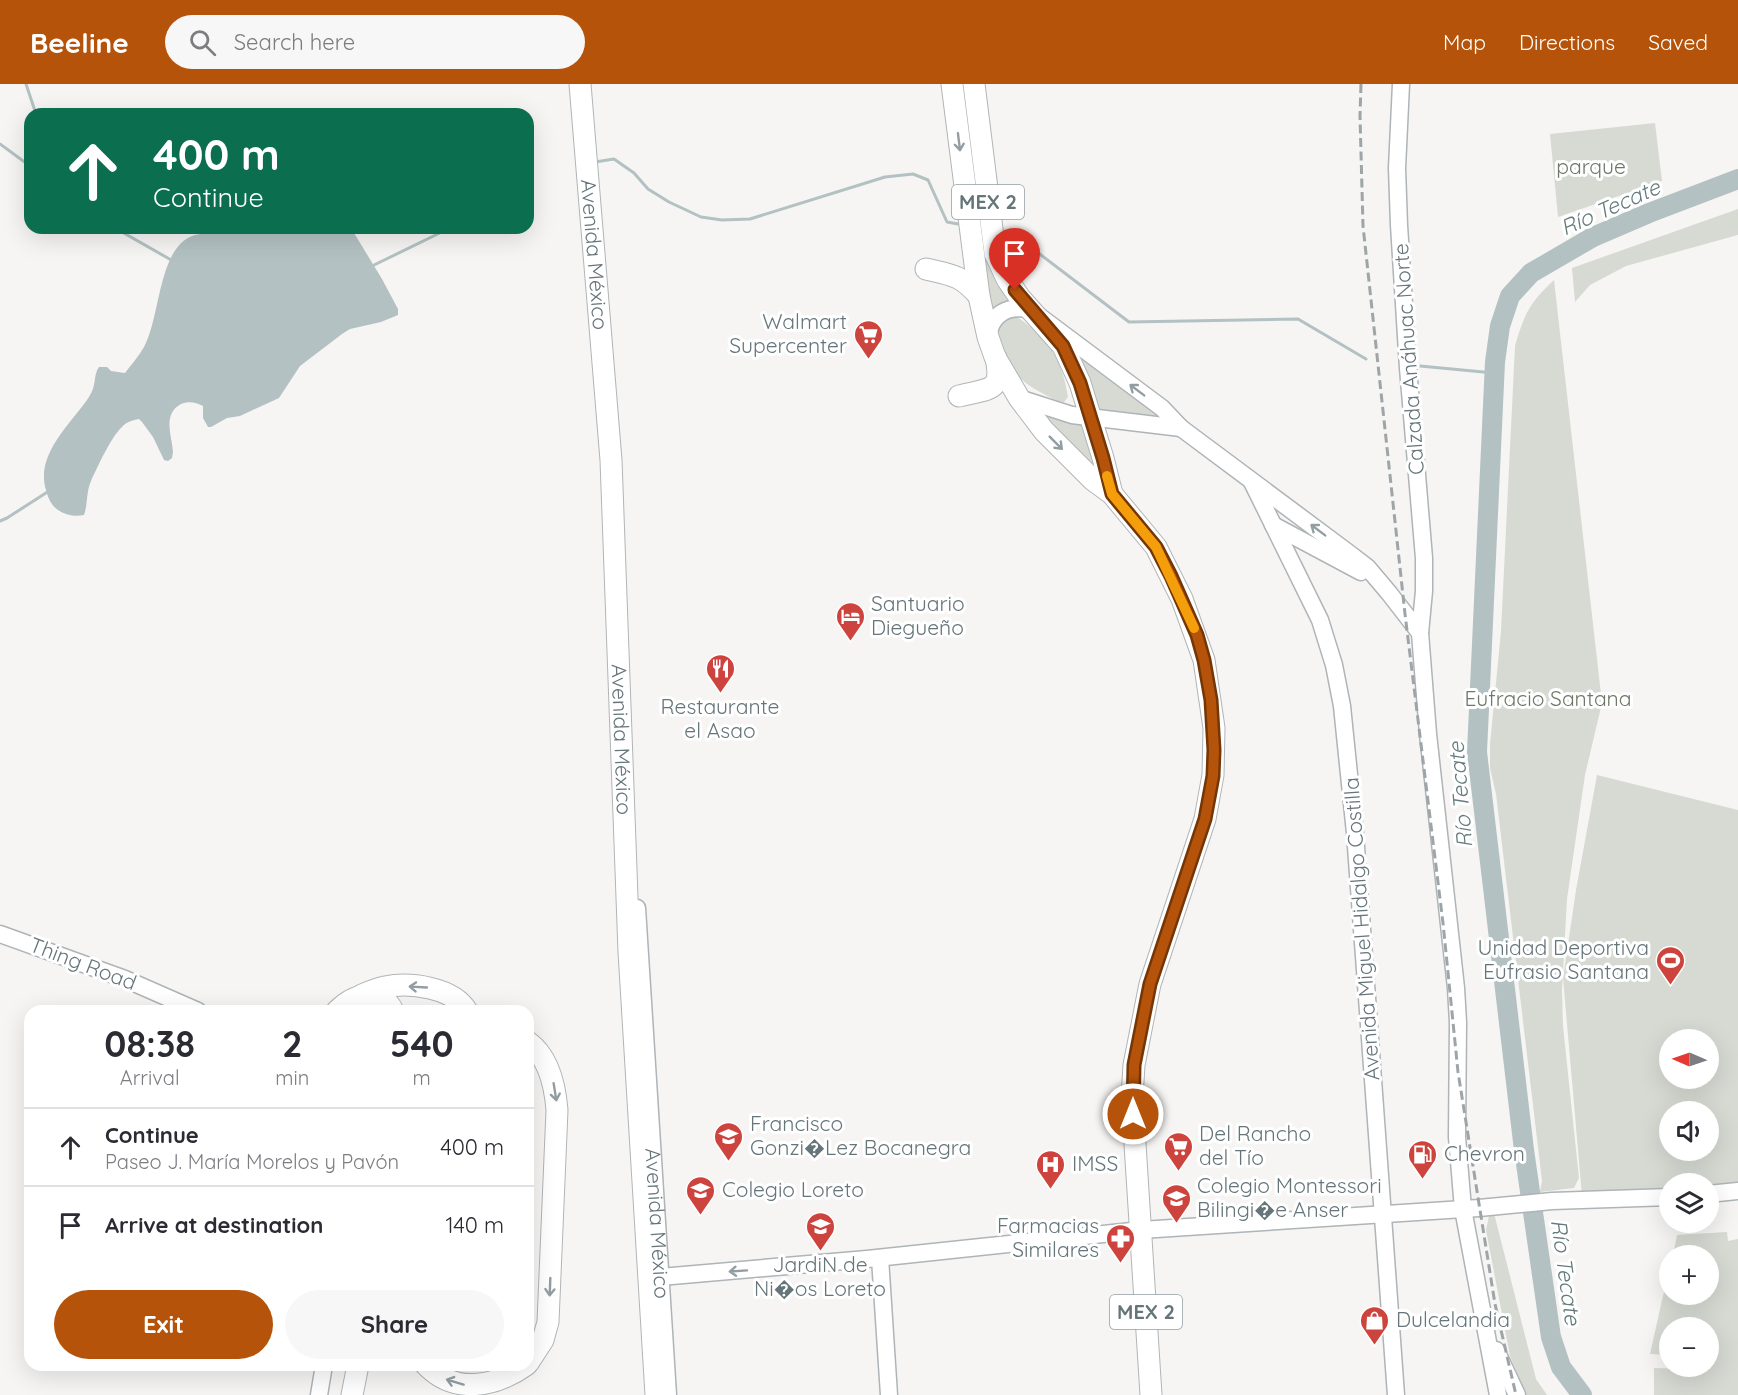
<!DOCTYPE html>
<meta charset="utf-8">
<style>
:root{--surface:#fff;--page:#f7f7f7;--text:#2b2b33;--muted:#7c7c81;--line:#e1e1e2;--accent:#b45309}
body{margin:0;font-family:Quicksand,sans-serif;background:var(--page);color:var(--text);height:100vh;display:flex;flex-direction:column;font-size:22px;white-space:nowrap}
*{box-sizing:border-box;margin:0}
p{font-size:20px;color:var(--muted)}
.icon{flex:none;width:33px;height:33px;fill:none;stroke:currentColor;stroke-width:2;stroke-linecap:round;stroke-linejoin:round}
.map{position:relative;flex:1;overflow:hidden}
.sheet{position:absolute;left:24px;top:921px;width:510px;height:366px;display:flex;flex-direction:column;background:var(--surface);border-radius:18px;box-shadow:0 6px 24px #0002}
.sheet>*{flex:none}
.hud{position:absolute;left:24px;top:24px;width:510px;height:126px;border-radius:18px;box-shadow:0 6px 24px #0002;background:#0b6e4f;color:#fff;overflow:hidden}
.needle{width:39px;rotate:272deg}
.tools{position:absolute;left:1659px;top:945px;display:grid;gap:12px}
.tools a{display:grid;place-items:center;width:60px;height:60px;border-radius:50%;background:var(--surface);box-shadow:0 6px 24px #0002;font-size:30px}
.pin{position:absolute;display:grid;place-items:center;width:51px;height:51px;color:#fff;margin:-62px -26px;border-radius:50% 50% 50% 0;rotate:-45deg;box-shadow:0 0 6px #0007}
.pin .icon{rotate:45deg}
.me{position:absolute;width:66px;margin:-33px;rotate:0deg;stroke-linejoin:round;filter:drop-shadow(0 0 4px #0008)}
.turn{display:flex;align-items:center;gap:21px;height:126px;padding:0 30px;font-size:27px}
.turn .icon{width:78px;height:78px;stroke-width:2.5}
.turn b{display:block;font-size:42px;line-height:51px}
.eta{display:flex;justify-content:space-evenly;align-items:center;height:102px;text-align:center}
.eta b{font-size:36px;font-weight:700;line-height:42px}
.primary-button{display:flex;gap:12px;margin-top:auto;padding:12px 30px}
.primary-button a{flex:1;height:69px;border-radius:36px;background:var(--accent);color:#fff;font-size:24px;font-weight:700;line-height:69px;text-align:center}
.primary-button a+a{background:var(--page);color:var(--text)}
ul{padding:0;list-style:none}
li{display:flex;align-items:center;gap:18px;height:78px;padding:0 30px;border-top:2px solid var(--line)}
li div{flex:1}
li b{display:block;font-size:22px}
li em{font-style:normal}
header{display:flex;align-items:center;gap:36px;box-sizing:border-box;height:84px;padding:0 30px;background:var(--accent);color:#fff}
header strong{font-size:28px}
nav{display:flex;gap:33px;margin-inline-start:auto;font-size:21px}
.search{width:420px;height:54px;background:var(--page);display:flex;align-items:center;gap:15px;box-sizing:border-box;padding:0 21px;border-radius:33px;color:var(--muted);font-size:22px}
.map>svg:first-child{display:block}
.green{fill:#d7dad3;fill-rule:evenodd}
.water{fill:#b3c1c2}
.lines{fill:none;stroke-linecap:round;stroke-linejoin:round}
.stream{stroke:#b3c1c2;stroke-width:3}
.river{stroke:#b3c1c2;stroke-width:20}
.secondary-casing{stroke:#aeb4b7;stroke-width:19}
.highway-casing{stroke:#b1b5b7;stroke-width:23}
.secondary{stroke:#fff;stroke-width:16}
.highway{stroke:#fff;stroke-width:21}
.rail{stroke:#9ea5a8;stroke-width:3;stroke-dasharray:9 4.5;stroke-linecap:butt}
.oneway{stroke:#939ea2}
.route-casing{stroke:#753606;stroke-width:15}
.route{stroke:#b45309;stroke-width:10}
.slow{stroke:#f59e0b;stroke-width:10}
.labels{text-anchor:middle;stroke-width:6;stroke-linejoin:round;paint-order:stroke}
.shield{fill:#fff;stroke:#939ea2;stroke-width:1.5}
.shield-label{font-size:20px;font-weight:bold;fill:#65757a}
.park-label{font-size:21px;fill:#6d7867;stroke:#fff}
.street-label{font-size:21px;fill:#65757a;stroke:#fff}
.poi-label{font-size:21px;fill:#65757a;stroke:#fff;text-anchor:start}
.water-label{font-size:22px;font-style:italic;fill:#647b7c;stroke:#fff}
</style>
<header>
<strong>Beeline</strong>
<div class="search"><svg class="icon" aria-label="search" viewBox="0 0 24 24"><circle cx="10" cy="10" r="6"/><path d="M15 15l6 6"/></svg>Search here</div>
<nav><a>Map</a><a>Directions</a><a>Saved</a></nav>
</header>
<div class="map">
<svg width="1738" height="1311" viewBox="0 0 1738 1311">
<rect width="100%" height="100%" fill="#f6f5f3"/>
<path class="green" d="M959,0H968L1009,216L990,227Z
M1655,39L1662,97L1558,133L1550,50Z
M1738,125V151L1626,182L1590,201L1575,218L1572,184Z
M1554,196L1602,619L1585,691L1567,815L1562,906L1563,942L1579,1094L1574,1104L1540,1108L1542,1097L1496,710L1490,684V660L1501,547L1515,262C1524,231 1529,219 1554,196Z
M1017,233C1049,255 1062,275 1068,313L1064,318C1056,317 1049,313 1042,309C1011,293 1006,277 995,246L1000,236Z
M1069,264L1171,336L1092,327Z
M1037,326L1083,340L1103,397Z
M1597,691L1738,726V1099L1709,1103L1708,1100H1670L1669,1108L1582,1112L1563,894L1576,806ZM1670,956H1708V994H1670ZM1670,1028H1708V1066H1670Z
M1494,1129L1536,1295L1547,1311H1526L1510,1272L1486,1146L1489,1132Z
M1727,1148L1728,1157L1738,1155V1311H1654V1284L1685,1285L1686,1283L1708,1282V1244H1670L1669,1271L1650,1270L1669,1185L1670,1210H1708V1172L1673,1171L1677,1151Z"/>
<path class="water" d="M246,144H351L382,195L398,225V231L381,238L350,245L342,250L300,282L279,314L240,332L227,334L211,343H208L203,334V322C196,318 188,317 181,320C162,330 172,352 173,368L172,374L168,377L164,376L153,353L142,338L139,335C133,336 126,338 122,343C111,353 97,384 91,397C86,408 88,420 84,431C75,433 65,431 58,426C51,421 48,414 46,406C35,370 71,340 89,313C97,301 93,291 99,283H107L111,287L125,289C131,281 139,272 144,263C160,234 158,171 188,154C207,144 227,153 246,144Z"/>
<g class="lines">
<path class="stream" d="M26,0L36,30
M0,60L30,82
M595,78L614,75L634,89L648,105L669,118L701,133L722,136L750,135L885,93L913,90L928,96L947,138L958,140
M528,97H529
M115,144L173,177
M1007,152L1020,155L1129,238L1298,235L1366,275
M372,182L450,144
M1420,282L1494,289
M0,437L7,434L49,407"/>
<path class="river" d="M1582,1311L1561,1283L1551,1253L1524,1066L1477,668L1495,278L1500,242L1510,212L1531,189L1593,153L1649,129L1738,95"/>
<defs>
<g id="secondary">
<path d="M1401,0L1397,84L1399,141L1408,284L1424,474V507L1420,549"/>
<path d="M988,253C991,230 1008,220 1031,226L1162,324L1181,344L1350,470L1367,483L1389,509L1420,549L1428,650L1456,904L1458,938L1457,1053L1463,1125L1498,1311"/>
<path d="M1019,314L1072,331L1181,344"/>
<path d="M1252,398L1320,536L1334,581L1342,622L1355,749L1396,1311"/>
<path d="M1273,441L1361,488"/>
<path id="s1" d="M637,824L668,1311"/>
<path d="M0,850L125,895L198,927"/>
<path d="M1708,1110L1738,1107"/>
<path d="M880,1174L889,1311"/>
<path d="M649,1194L867,1175L1141,1146L1479,1124L1552,1117L1670,1113"/>
<path d="M1496,1266L1517,1311"/>
<path d="M319,1311L324,1281"/>
</g>
<g id="highway">
<path id="s2" d="M580,0L611,376L629,868L656,1311"/>
<path d="M952,0L979,212L988,253L995,273L1019,314L1044,347L1093,396L1112,410L1156,463L1182,515L1204,576L1214,644L1213,691L1205,735L1150,900L1134,981L1132,1013L1151,1311"/>
<path d="M974,0L995,169L1007,195L1020,214L1063,262L1080,299L1103,374L1112,410"/>
<path d="M926,185C952,191 961,191 979,212"/>
<path d="M959,312C989,304 1003,309 996,274"/>
<path d="M362,911C369,908 377,905 385,903C409,898 453,903 467,927"/>
<path d="M337,927C353,911 381,901 393,927"/>
<path d="M528,958C549,973 555,1001 557,1026L548,1238L543,1256L528,1279"/>
<path d="M426,1281C455,1311 495,1303 526,1281"/>
<path d="M352,1311L358,1281"/>
</g>
</defs>
<use href="#secondary" class="secondary-casing"/>
<use href="#highway" class="highway-casing"/>
<use href="#secondary" class="secondary"/>
<use href="#highway" class="highway"/>
<path class="rail" d="M1361,0L1360,32L1363,142L1405,530L1443,839L1458,988L1495,1220L1516,1311"/>
</g>
<defs><path id="oneway-shaft" d="M-6 0H5M1.5-3L5.5 0L1.5 3" fill="none" stroke-width="1.6" stroke-linecap="round" stroke-linejoin="round" transform="scale(1.5)"/></defs>
<g class="oneway">
<use href="#oneway-shaft" transform="translate(959 58) rotate(83)"/>
<use href="#oneway-shaft" transform="translate(1137 306) rotate(-143)"/>
<use href="#oneway-shaft" transform="translate(1056 359) rotate(45)"/>
<use href="#oneway-shaft" transform="translate(1318 446) rotate(-143)"/>
<use href="#oneway-shaft" transform="translate(418 903) rotate(-177)"/>
<use href="#oneway-shaft" transform="translate(555 1008) rotate(81)"/>
<use href="#oneway-shaft" transform="translate(738 1187) rotate(176)"/>
<use href="#oneway-shaft" transform="translate(550 1203) rotate(92)"/>
<use href="#oneway-shaft" transform="translate(455 1298) rotate(-163)"/>
</g>
<g class="lines">
<defs>
<path id="route" d="M1015,206L1063,262L1080,299L1103,374L1112,410L1156,463L1171,492L1197,551L1204,576L1211,616L1214,666L1213,692L1205,735L1150,900L1134,981L1133,1030"/>
</defs>
<use href="#route" class="route-casing"/>
<use href="#route" class="route"/>
<path class="slow" d="M1107,392L1112,410L1156,463L1194,544"/>
</g>
<defs>
<symbol id="supermarket-pin" viewBox="-11 -11 22 30"><path d="M0 17L-7.5 6A9.5 9.5 0 1 1 7.5 6Z" fill="#cc443d" stroke="#fff"/><path d="M-6-5.5h2.5l.6 2H6L4.5 2H-2.5L-4.4-4H-6ZM-1.5 3.2a1.3 1.3 0 1 0 .1 0ZM3 3.2a1.3 1.3 0 1 0 .1 0Z" fill="#fff"/></symbol>
<symbol id="hotel-pin" viewBox="-11 -11 22 30"><path d="M0 17L-7.5 6A9.5 9.5 0 1 1 7.5 6Z" fill="#cc443d" stroke="#fff"/><path d="M-6-4.5h1.5V1H6V5H4.5V3h-9V5H-6ZM-4 0a1.8 1.8 0 1 1 3.6 0ZM.5 0V-2.5h3Q6-2.5 6 0Z" fill="#fff"/></symbol>
<symbol id="restaurant-pin" viewBox="-11 -11 22 30"><path d="M0 17L-7.5 6A9.5 9.5 0 1 1 7.5 6Z" fill="#cc443d" stroke="#fff"/><path d="M-5-6h1v4h1v-4h1v4h1v-4h1v5L-1.5 .5V6h-2V.5L-5-1ZM5-6V6H3V1.5H1.5Q1.5-4 5-6Z" fill="#fff"/></symbol>
<symbol id="stadium-pin" viewBox="-11 -11 22 30"><path d="M0 17L-7.5 6A9.5 9.5 0 1 1 7.5 6Z" fill="#cc443d" stroke="#fff"/><path d="M0-5a6.5 5 0 1 0 0 10a6.5 5 0 1 0 0-10ZM-3.5-1.8h7v3.6h-7Z" fill="#fff"/></symbol>
<symbol id="school-pin" viewBox="-11 -11 22 30"><path d="M0 17L-7.5 6A9.5 9.5 0 1 1 7.5 6Z" fill="#cc443d" stroke="#fff"/><path d="M0-5L7-2L0 1L-7-2ZM-4 1L0 2.5L4 1V4Q0 6-4 4Z" fill="#fff"/></symbol>
<symbol id="fuel-pin" viewBox="-11 -11 22 30"><path d="M0 17L-7.5 6A9.5 9.5 0 1 1 7.5 6Z" fill="#cc443d" stroke="#fff"/><path d="M-5.5-6h7V0h2V4h1.3V-2.5L3-4.5l.8-.8L6-3V5H2.5V1h-1V6h-7ZM-4.2-4.7v3.2H.2V-4.7Z" fill="#fff"/></symbol>
<symbol id="hospital-pin" viewBox="-11 -11 22 30"><path d="M0 17L-7.5 6A9.5 9.5 0 1 1 7.5 6Z" fill="#cc443d" stroke="#fff"/><path d="M-5-5h3v3.5h4V-5h3V5h-3V1.5h-4V5h-3Z" fill="#fff"/></symbol>
<symbol id="pharmacy-pin" viewBox="-11 -11 22 30"><path d="M0 17L-7.5 6A9.5 9.5 0 1 1 7.5 6Z" fill="#cc443d" stroke="#fff"/><path d="M-2-6h4v4h4v4h-4v4h-4v-4h-4v-4h4Z" fill="#fff"/></symbol>
<symbol id="shop-pin" viewBox="-11 -11 22 30"><path d="M0 17L-7.5 6A9.5 9.5 0 1 1 7.5 6Z" fill="#cc443d" stroke="#fff"/><path d="M-5-2.5h2.3a2.7 3.5 0 0 1 5.4 0H5L5.5 6h-11ZM-1.5-2.5h3a1.5 2.3 0 0 0-3 0Z" fill="#fff"/></symbol>
</defs>
<g fill-rule="evenodd">
<use href="#supermarket-pin" x="852" y="234" width="33" height="45"/>
<use href="#hotel-pin" x="834" y="516" width="33" height="45"/>
<use href="#restaurant-pin" x="704" y="568" width="33" height="45"/>
<use href="#stadium-pin" x="1654" y="860" width="33" height="45"/>
<use href="#school-pin" x="712" y="1036" width="33" height="45"/>
<use href="#supermarket-pin" x="1162" y="1046" width="33" height="45"/>
<use href="#fuel-pin" x="1406" y="1054" width="33" height="45"/>
<use href="#hospital-pin" x="1034" y="1064" width="33" height="45"/>
<use href="#school-pin" x="684" y="1090" width="33" height="45"/>
<use href="#school-pin" x="1160" y="1098" width="33" height="45"/>
<use href="#school-pin" x="804" y="1126" width="33" height="45"/>
<use href="#pharmacy-pin" x="1104" y="1138" width="33" height="45"/>
<use href="#shop-pin" x="1358" y="1220" width="33" height="45"/>
</g>
<g class="labels">
<g class="shield">
<rect x="952" y="101" width="72" height="34" rx="4.5"/>
<rect x="1110" y="1211" width="72" height="34" rx="4.5"/>
</g>
<g class="shield-label">
<text x="988" y="125">MEX 2</text>
<text x="1146" y="1235">MEX 2</text>
</g>
<g class="park-label">
<text x="1591" y="90">parque</text>
<text x="1548" y="622">Eufracio Santana</text>
</g>
<g class="street-label">
<text dy="7" stroke="none"><textPath href="#s2" startOffset="171">Avenida México</textPath></text>
<text transform="translate(1409 275) rotate(-94)" y="7">Calzada Anáhuac Norte</text>
<text dy="7" stroke="none"><textPath href="#s2" startOffset="657">Avenida México</textPath></text>
<text transform="translate(1362 845) rotate(-94)" y="7">Avenida Miguel Hidalgo Costilla</text>
<text transform="translate(83 880) rotate(21)" y="7">Thing Road</text>
<text dy="7" stroke="none"><textPath href="#s1" startOffset="316">Avenida México</textPath></text>
</g>
<g class="poi-label">
<text x="847" y="245" text-anchor="end">Walmart<tspan x="847" dy="24">Supercenter</tspan></text>
<text x="871" y="527">Santuario<tspan x="871" dy="24">Diegueño</tspan></text>
<text x="720" y="630" text-anchor="middle">Restaurante<tspan x="720" dy="24">el Asao</tspan></text>
<text x="1649" y="871" text-anchor="end">Unidad Deportiva<tspan x="1649" dy="24">Eufrasio Santana</tspan></text>
<text x="750" y="1047">Francisco<tspan x="750" dy="24">Gonzi�Lez Bocanegra</tspan></text>
<text x="1199" y="1057">Del Rancho<tspan x="1199" dy="24">del Tío</tspan></text>
<text x="1444" y="1077">Chevron</text>
<text x="1072" y="1087">IMSS</text>
<text x="1197" y="1109">Colegio Montessori<tspan x="1197" dy="24">Bilingi�e Anser</tspan></text>
<text x="722" y="1113">Colegio Loreto</text>
<text x="1099" y="1149" text-anchor="end">Farmacias<tspan x="1099" dy="24">Similares</tspan></text>
<text x="820" y="1188" text-anchor="middle">JardiN de<tspan x="820" dy="24">Ni�os Loreto</tspan></text>
<text x="1396" y="1243">Dulcelandia</text>
</g>
<g class="water-label">
<text transform="translate(1610 123) rotate(-24)" y="8">Río Tecate</text>
<text transform="translate(1460 711) rotate(-95)" y="8">Río Tecate</text>
<text transform="translate(1566 1188) rotate(82)" y="8">Río Tecate</text>
</g>
</g>
</svg>
<div class="tools">
<a><svg class="needle" viewBox="-14 -14 28 28"><path d="M0-13l5 13h-10z" fill="#e53935"/><path d="M0 13l5-13h-10z" fill="#7c7c81"/></svg></a>
<a><svg class="icon" aria-label="sound" viewBox="0 0 24 24"><path d="M4 9h4l5-4v14l-5-4H4zM17 9q2 3 0 6"/></svg></a>
<a><svg class="icon" aria-label="layers" viewBox="0 0 24 24"><path d="M12 4l9 5-9 5-9-5zM3 14l9 5 9-5"/></svg></a>
<a>+</a>
<a>−</a>
</div>
<div class="pin" style="left:1015px;top:206px;background:#d93025"><svg class="icon" aria-label="arrive" viewBox="0 0 24 24"><path d="M6 21V4h12l-3 4 3 4H6"/></svg></div>
<svg class="me" style="left:1133px;top:1030px" viewBox="-20 -20 40 40"><circle r="17" fill="#b45309" stroke="#fff" stroke-width="3"/><path d="M0-11L8 9 0 5-8 9z" fill="#fff"/></svg>
<div class="hud">
<div class="turn"><svg class="icon" aria-label="ahead" viewBox="0 0 24 24"><path d="M12 20V5M6 11l6-6 6 6"/></svg><div><b>400 m</b>Continue</div></div>
</div>
<section class="sheet">
<div class="eta">
<div><b>08:38</b><p>Arrival</p></div>
<div><b>2</b><p>min</p></div>
<div><b>540</b><p>m</p></div>
</div>
<ul>
<li><svg class="icon" aria-label="ahead" viewBox="0 0 24 24"><path d="M12 20V5M6 11l6-6 6 6"/></svg><div><b>Continue</b><p>Paseo J. María Morelos y Pavón</p></div><em>400 m</em></li>
<li><svg class="icon" aria-label="arrive" viewBox="0 0 24 24"><path d="M6 21V4h12l-3 4 3 4H6"/></svg><div><b>Arrive at destination</b></div><em>140 m</em></li>
</ul>
<div class="primary-button"><a>Exit</a><a>Share</a></div>
</section>
</div>
